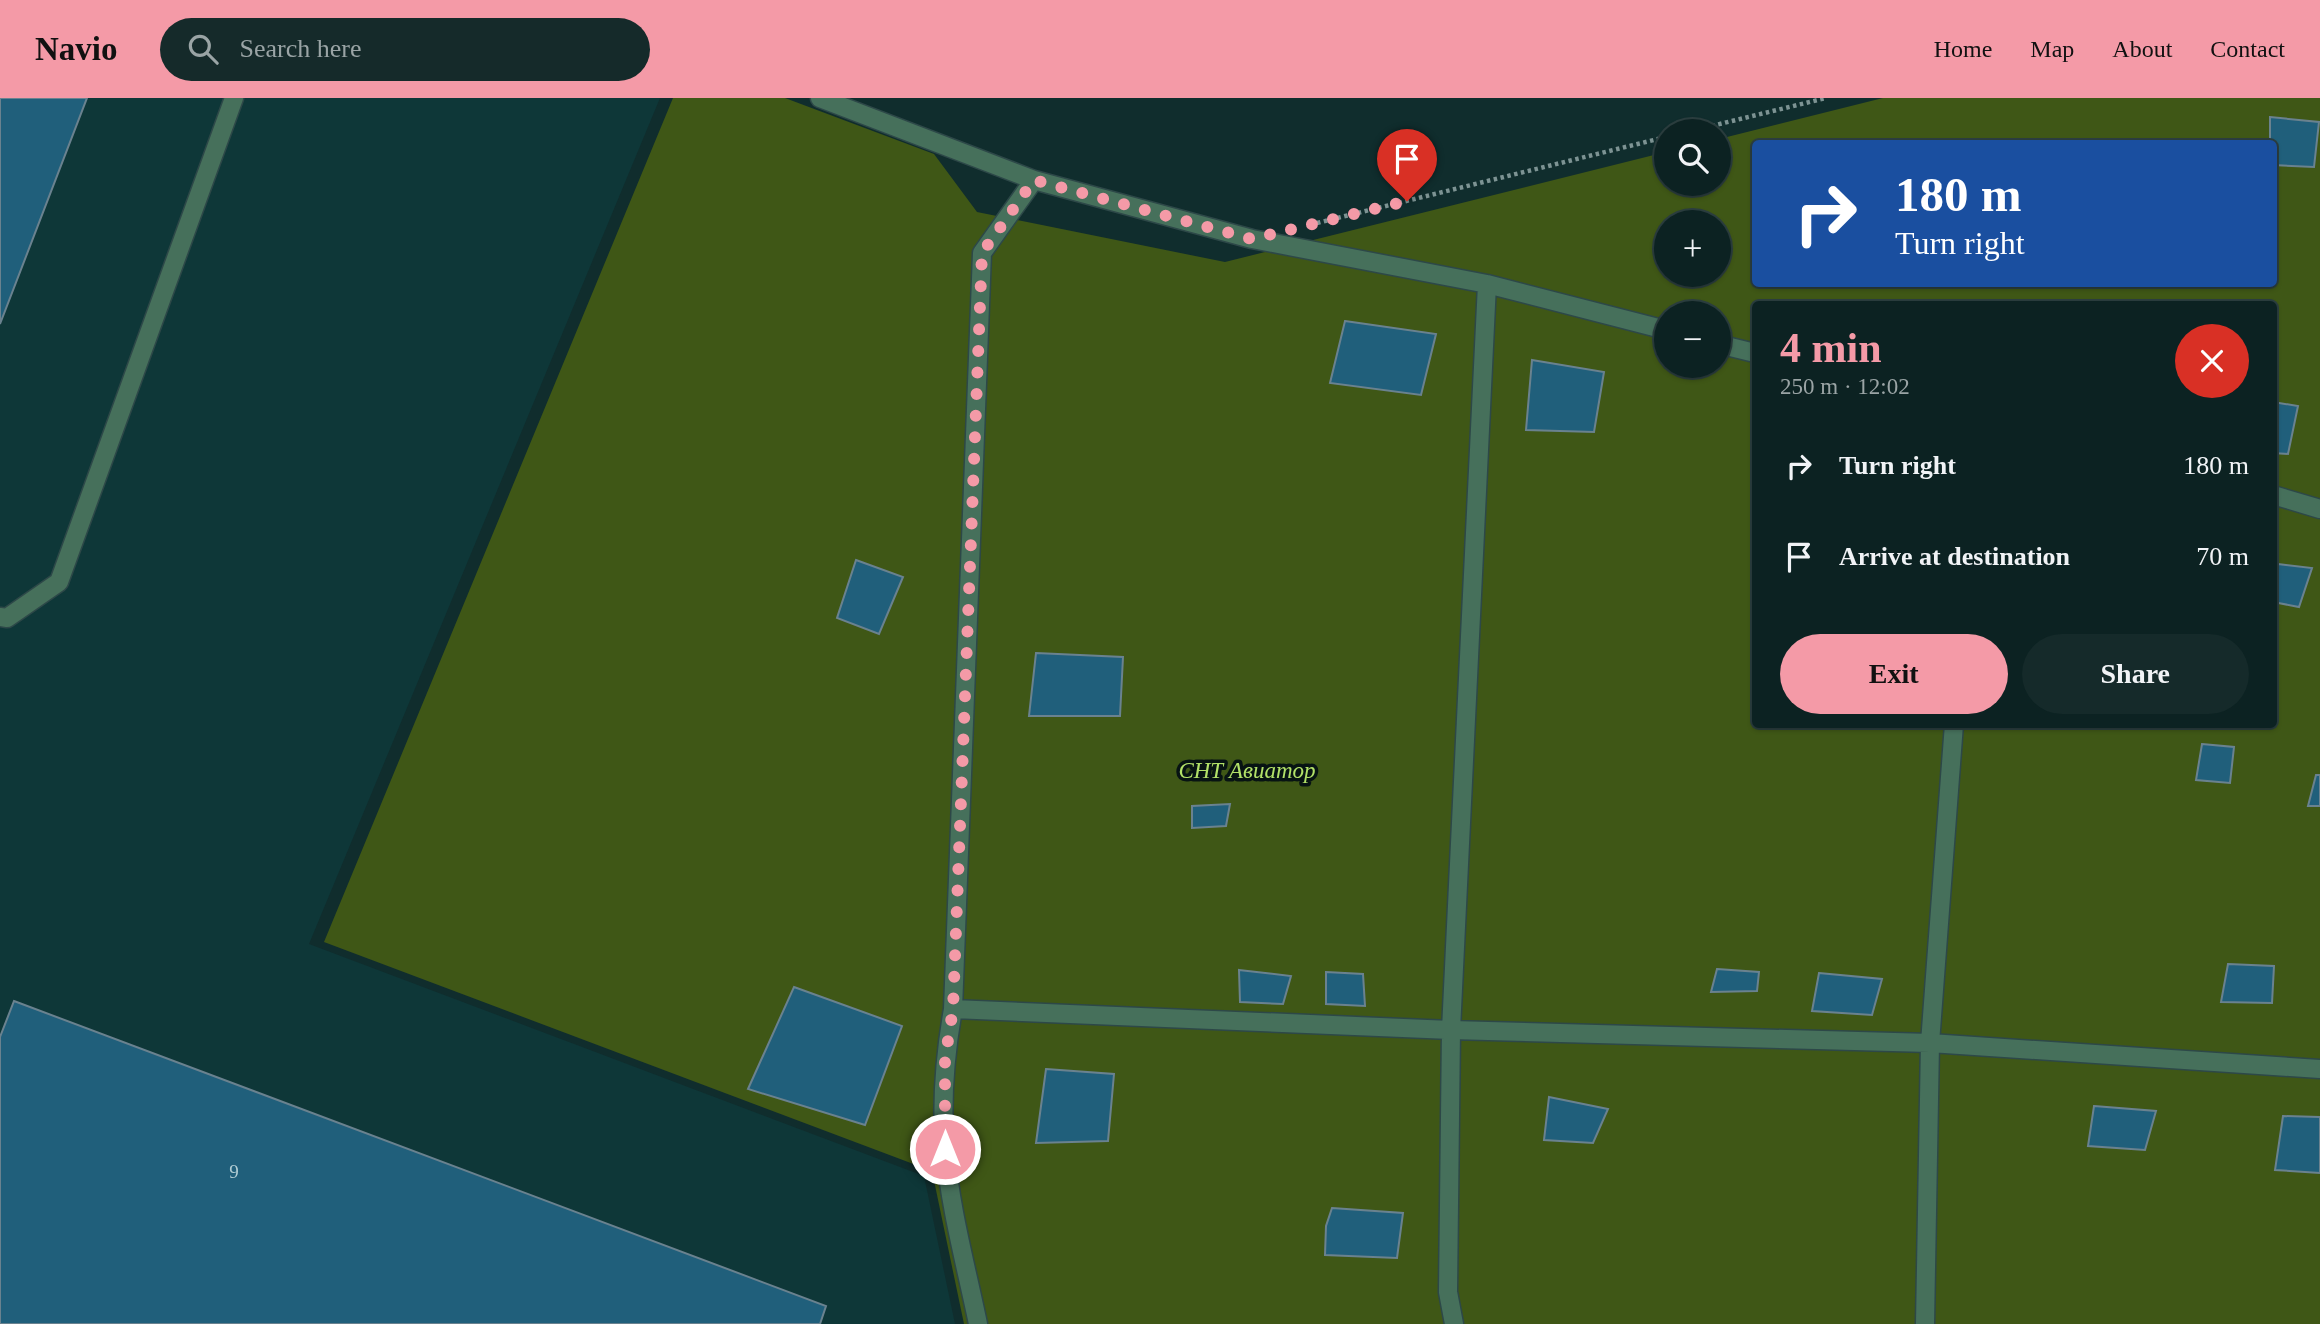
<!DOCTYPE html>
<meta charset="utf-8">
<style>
:root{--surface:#0c2222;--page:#152a2a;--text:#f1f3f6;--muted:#9aa4a5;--line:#2c3f40;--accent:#f49aa7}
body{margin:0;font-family:Georgia,serif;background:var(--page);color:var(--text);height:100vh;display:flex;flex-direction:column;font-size:26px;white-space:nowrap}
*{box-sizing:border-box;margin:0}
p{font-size:23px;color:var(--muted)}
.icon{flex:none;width:38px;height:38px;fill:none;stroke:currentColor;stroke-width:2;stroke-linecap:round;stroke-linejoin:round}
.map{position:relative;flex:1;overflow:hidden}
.sheet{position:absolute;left:1752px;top:203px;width:525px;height:427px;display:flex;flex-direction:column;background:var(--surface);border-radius:7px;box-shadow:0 2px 5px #0004,0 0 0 2px var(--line)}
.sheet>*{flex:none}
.hud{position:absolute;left:1752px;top:42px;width:525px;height:147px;border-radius:7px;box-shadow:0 2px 5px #0004,0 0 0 2px var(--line);background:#1a4fa0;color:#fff;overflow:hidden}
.buttons{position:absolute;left:1654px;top:21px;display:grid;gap:14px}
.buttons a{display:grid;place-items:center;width:77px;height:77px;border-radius:50%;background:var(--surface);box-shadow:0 2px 5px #0004,0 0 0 2px var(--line);font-size:35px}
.pin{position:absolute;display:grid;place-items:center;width:60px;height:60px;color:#fff;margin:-72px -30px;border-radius:50% 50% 50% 0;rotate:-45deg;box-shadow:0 0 7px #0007}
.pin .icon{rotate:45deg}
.me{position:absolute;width:77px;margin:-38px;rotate:0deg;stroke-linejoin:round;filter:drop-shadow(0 0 5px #0008)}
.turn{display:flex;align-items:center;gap:24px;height:147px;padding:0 28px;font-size:32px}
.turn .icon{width:91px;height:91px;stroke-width:2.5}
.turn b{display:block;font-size:49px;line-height:60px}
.round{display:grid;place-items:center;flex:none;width:74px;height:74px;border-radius:37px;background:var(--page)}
.head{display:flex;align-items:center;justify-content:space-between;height:119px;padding:0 28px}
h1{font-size:42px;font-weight:700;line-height:52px;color:var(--accent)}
.action{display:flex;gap:14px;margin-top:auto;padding:14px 28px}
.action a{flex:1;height:80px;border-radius:42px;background:var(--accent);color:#111;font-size:28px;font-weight:700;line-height:80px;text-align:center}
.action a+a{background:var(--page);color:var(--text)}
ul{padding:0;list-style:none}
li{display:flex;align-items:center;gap:21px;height:91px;padding:0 28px}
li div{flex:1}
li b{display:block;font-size:26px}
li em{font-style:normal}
header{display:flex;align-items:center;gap:42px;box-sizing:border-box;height:98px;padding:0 35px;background:var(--accent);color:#111}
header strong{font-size:33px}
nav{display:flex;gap:38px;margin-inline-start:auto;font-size:24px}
.search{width:490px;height:63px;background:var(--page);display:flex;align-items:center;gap:18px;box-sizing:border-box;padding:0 24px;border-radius:38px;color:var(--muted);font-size:26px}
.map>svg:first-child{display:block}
.built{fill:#0e3738}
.green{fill:#3f5716;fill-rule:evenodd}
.building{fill:#205f7b;stroke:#6a828f;stroke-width:2}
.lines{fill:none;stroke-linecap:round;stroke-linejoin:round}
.minor-casing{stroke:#2d4848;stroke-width:21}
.path{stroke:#7d9393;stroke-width:4.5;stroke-dasharray:3.5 3.5;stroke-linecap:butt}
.minor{stroke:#46705b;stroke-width:18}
.route{stroke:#f49aa7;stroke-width:12;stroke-dasharray:0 21.6}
.labels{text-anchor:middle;stroke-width:7;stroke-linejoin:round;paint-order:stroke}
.number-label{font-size:19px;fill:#b0ccd3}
.park-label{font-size:23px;font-style:italic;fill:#b2e168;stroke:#071313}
</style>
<header>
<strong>Navio</strong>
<div class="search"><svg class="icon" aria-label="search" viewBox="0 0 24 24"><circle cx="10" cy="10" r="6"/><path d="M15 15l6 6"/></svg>Search here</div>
<nav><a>Home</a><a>Map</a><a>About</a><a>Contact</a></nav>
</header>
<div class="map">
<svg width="2320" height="1226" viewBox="0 0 2320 1226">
<rect width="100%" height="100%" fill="#102d2d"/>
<path class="built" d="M0,0H660L309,846L924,1078L955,1226H0Z"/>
<path class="green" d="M673,0H785L934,56L977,114L1225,164L1666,54V86H1718L1719,41L1883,0H2320V1226H964L932,1073L324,844ZM1755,46H2273V186H1755ZM1666,124H1718V177H1666ZM1755,206H2273V626H1755ZM1666,215H1718V268H1666Z"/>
<path class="building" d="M0,0H87L0,226Z
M2270,19L2319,24L2314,69L2273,67V46H2270Z
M1345,223L1436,236L1421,297L1330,285Z
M1532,262L1604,274L1594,334L1526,332Z
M2273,304L2298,308L2288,356L2273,355Z
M856,462L903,479L879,536L837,520Z
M2278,466L2312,470L2299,509L2273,504V478Z
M1036,555L1123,559L1120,618H1029Z
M2202,646L2234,649L2230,685L2196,682Z
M2316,677H2320V708H2308Z
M1230,706L1226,728L1192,730V708Z
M2228,866L2274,868L2272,905L2221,904Z
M1717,871L1759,874L1757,893L1711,894Z
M1239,872L1291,878L1283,906L1240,904Z
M1326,874L1363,876L1365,908L1326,906Z
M1819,875L1882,881L1872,917L1812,913Z
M794,889L902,928L865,1027L748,991Z
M14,903L826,1208L820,1226H0V939Z
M1046,971L1114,976L1108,1043L1036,1045Z
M1549,999L1608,1011L1593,1045L1544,1042Z
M2094,1008L2156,1013L2145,1052L2088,1048Z
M2283,1018L2320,1019V1075L2275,1072Z
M1332,1110L1403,1115L1397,1160L1325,1157L1326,1128Z"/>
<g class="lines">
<defs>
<path id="minor" d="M820,0L1034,82L1252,141L1487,186L1666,232
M1718,246L1755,255
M2273,397L2320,411
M0,519L7,520L59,484L234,0
M953,911L1451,932L1930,945L2320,971
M978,1226C966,1168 950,1110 945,1051C941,1005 945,957 953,911L982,155L1034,82
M1454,1226L1448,1194L1451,932L1487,186
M1925,1226L1930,945L1954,626"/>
</defs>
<use href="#minor" class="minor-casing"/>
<path class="path" d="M1691,33L1826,0
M1317,125L1666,39"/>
<use href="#minor" class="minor"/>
</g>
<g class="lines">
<path class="route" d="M945,1051V961L953,911L982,155L1034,82L1252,141L1407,103"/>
</g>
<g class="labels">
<g class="number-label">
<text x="234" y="1080">9</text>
</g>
<g class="park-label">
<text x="1247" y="680">СНТ Авиатор</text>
</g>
</g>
</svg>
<div class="buttons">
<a><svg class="icon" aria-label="search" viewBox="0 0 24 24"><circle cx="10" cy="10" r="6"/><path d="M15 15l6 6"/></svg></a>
<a>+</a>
<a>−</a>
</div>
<div class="pin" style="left:1407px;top:103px;background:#d93025"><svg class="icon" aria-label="arrive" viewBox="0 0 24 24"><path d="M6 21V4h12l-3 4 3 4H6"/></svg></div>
<svg class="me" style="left:945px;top:1051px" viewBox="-20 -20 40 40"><circle r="17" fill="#f49aa7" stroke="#fff" stroke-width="3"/><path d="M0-11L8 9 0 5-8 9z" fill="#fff"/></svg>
<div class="hud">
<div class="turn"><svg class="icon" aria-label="right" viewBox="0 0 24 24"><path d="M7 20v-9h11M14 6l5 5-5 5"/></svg><div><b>180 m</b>Turn right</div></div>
</div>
<section class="sheet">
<div class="head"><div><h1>4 min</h1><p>250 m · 12:02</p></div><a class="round" style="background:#d93025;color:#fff"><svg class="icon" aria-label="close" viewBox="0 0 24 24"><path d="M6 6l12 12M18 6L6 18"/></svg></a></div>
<ul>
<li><svg class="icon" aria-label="right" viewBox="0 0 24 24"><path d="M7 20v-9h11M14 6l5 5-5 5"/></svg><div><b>Turn right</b></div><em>180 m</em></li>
<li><svg class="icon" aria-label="arrive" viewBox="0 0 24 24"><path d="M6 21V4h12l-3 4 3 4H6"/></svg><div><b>Arrive at destination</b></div><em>70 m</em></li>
</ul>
<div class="action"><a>Exit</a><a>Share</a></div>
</section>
</div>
